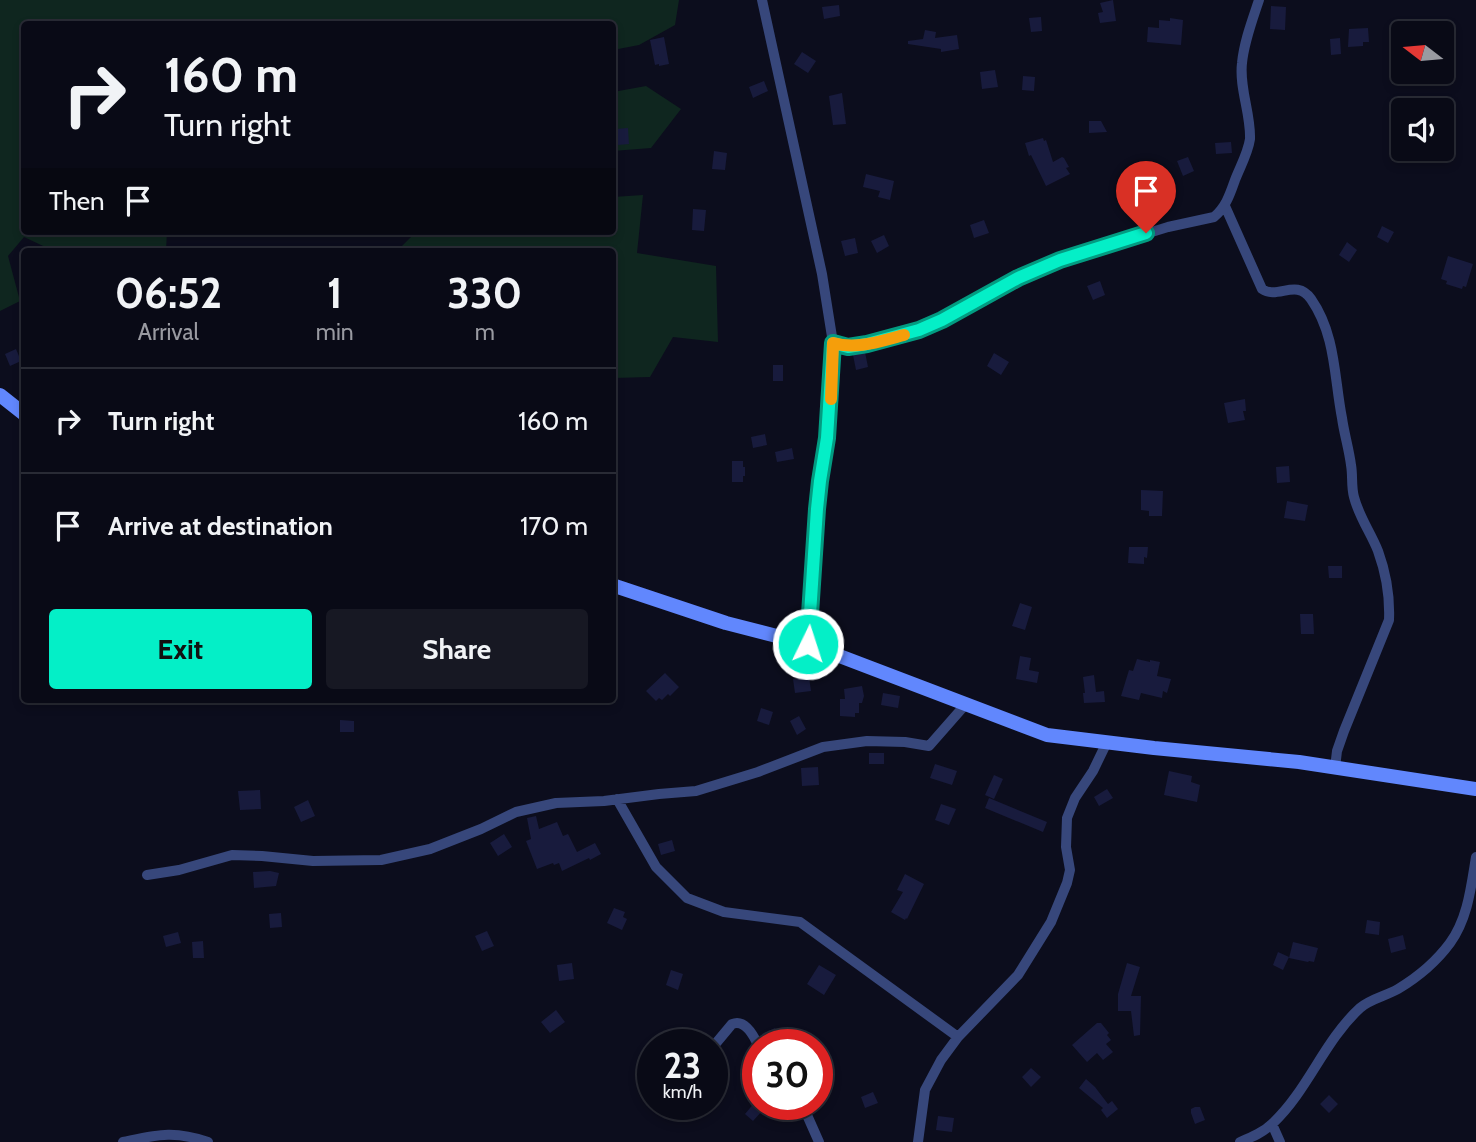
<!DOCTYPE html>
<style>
:root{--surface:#090a16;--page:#171823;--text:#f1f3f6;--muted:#999aa1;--line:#292b35;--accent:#04efc7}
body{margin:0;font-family:Cabin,sans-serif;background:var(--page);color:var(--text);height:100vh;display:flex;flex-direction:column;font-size:26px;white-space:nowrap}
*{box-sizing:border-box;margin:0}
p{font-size:23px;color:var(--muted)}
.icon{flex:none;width:38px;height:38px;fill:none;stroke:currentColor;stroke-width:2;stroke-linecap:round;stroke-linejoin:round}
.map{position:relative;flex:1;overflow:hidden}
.sheet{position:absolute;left:21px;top:248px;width:595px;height:455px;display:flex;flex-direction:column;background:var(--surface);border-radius:7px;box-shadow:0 4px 10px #0003,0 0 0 2px var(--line)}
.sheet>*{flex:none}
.guide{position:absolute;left:21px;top:21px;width:595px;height:214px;border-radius:7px;box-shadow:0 4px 10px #0003,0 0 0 2px var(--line);background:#090a16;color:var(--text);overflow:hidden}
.needle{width:46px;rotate:286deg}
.fabs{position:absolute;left:1391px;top:21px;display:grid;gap:14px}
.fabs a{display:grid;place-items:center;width:63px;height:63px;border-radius:7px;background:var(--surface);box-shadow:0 4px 10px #0003,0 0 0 2px var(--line);font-size:35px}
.speed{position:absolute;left:637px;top:1029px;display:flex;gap:14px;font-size:35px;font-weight:700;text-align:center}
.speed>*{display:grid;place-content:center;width:91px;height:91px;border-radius:50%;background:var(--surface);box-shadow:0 4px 10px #0003,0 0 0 2px var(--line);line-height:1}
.speed small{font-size:18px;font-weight:400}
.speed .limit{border:10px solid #d22;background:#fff;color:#111}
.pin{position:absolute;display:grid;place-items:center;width:60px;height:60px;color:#fff;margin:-72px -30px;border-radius:50% 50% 50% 0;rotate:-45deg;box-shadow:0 0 7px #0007}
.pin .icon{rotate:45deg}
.me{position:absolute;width:77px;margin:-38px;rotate:4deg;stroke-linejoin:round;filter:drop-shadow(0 0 5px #0008)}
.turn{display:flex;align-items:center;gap:24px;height:147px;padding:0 28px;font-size:32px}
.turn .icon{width:91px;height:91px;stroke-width:2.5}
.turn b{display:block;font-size:49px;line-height:60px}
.then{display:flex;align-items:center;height:66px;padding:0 28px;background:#0003;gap:14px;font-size:26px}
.eta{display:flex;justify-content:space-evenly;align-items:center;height:119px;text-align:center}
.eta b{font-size:42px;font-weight:700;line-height:49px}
.action{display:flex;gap:14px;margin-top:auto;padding:14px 28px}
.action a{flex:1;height:80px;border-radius:7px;background:var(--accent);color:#111;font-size:28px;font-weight:700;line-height:80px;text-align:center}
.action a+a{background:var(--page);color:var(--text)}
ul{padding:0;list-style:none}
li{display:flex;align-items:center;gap:21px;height:105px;padding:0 28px;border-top:2px solid var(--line)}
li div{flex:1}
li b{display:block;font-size:26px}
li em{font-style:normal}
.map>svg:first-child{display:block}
.green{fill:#0f261f}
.building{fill:#181b3d}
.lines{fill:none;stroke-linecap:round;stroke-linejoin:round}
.street{stroke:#37477b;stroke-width:10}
.secondary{stroke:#6187fd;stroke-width:14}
.route-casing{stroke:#039b81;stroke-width:18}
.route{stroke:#04efc7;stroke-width:12}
.slow{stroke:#f59e0b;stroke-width:12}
</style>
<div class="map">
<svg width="1476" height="1142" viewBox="0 0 1476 1142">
<rect width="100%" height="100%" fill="#0c0d1d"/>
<path class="green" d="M0,0H679L675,25L639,45L613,50L612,24H24V231H167L166,251L56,252L24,237L8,256L20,301L0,311Z
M646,86L681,109L651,148L613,151V92Z
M643,195L637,253L716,266L718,342L673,337L650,377L613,378L612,252H405L401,247L417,231H612L613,197Z"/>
<path class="building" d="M1113,0L1116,21L1100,23L1098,13L1103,12L1100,3Z
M839,5L840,16L824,19L822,7Z
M1271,6L1286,7L1285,30L1270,29Z
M1041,17L1042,31L1031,32L1029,18Z
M1170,18L1183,20L1181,45L1147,42L1148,27L1159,28V20L1170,21Z
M1368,28L1369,42H1363V46L1348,47L1349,29Z
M925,30L936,32L935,38L957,35L959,49L941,52V49L908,44V41L923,39Z
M664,37L669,64L659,66V64L655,65L650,40Z
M1340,38L1341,54L1331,55L1330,39Z
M802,52L816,61L808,73L794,64Z
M995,70L998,87L982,89L980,72Z
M1023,76L1035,77L1034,91L1022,90Z
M764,81L768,91L753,98L749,87Z
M842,93L846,124L833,125L829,96Z
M1089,121H1101L1107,132L1089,133Z
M628,128L629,144L618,145L616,129Z
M1043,138L1044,141L1046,140L1053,162L1062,157L1064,158L1069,167L1066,168L1070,174L1046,186L1031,155L1029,156L1025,143Z
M1231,142L1232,153L1216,154L1215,143Z
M714,151L727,153L725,170L712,169Z
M1188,157L1194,171L1183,176L1177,161Z
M866,174L894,181L890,200L878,197L880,191L863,187Z
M693,209L706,210L704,231L692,230Z
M984,220L989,233L974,238L970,225Z
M1382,226L1394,232L1388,243L1377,237Z
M884,235L889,246L877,253L871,241Z
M855,238L858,253L845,256L841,241Z
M1347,242L1357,250L1349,262L1339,255Z
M1448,256L1473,264L1466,287L1463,286L1462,289L1446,284L1447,281L1441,279Z
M1100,281L1105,295L1093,300L1087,286Z
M16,349L21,361L10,366L5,354Z
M865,352L868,367L856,370L853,355Z
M994,353L1009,362L1001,375L987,366Z
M773,365H783V381H773Z
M1245,399L1246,411H1243L1245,420L1228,423L1224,403Z
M765,434L767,445L753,448L751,437Z
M792,448L794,459L777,462L775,452Z
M732,461H743V467H745V476H743V482H732Z
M1289,466L1290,482L1277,483L1276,467Z
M1141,490L1163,491L1162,516H1149V511L1141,510Z
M1287,501L1308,505L1305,521L1284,518Z
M1129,547H1148L1147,558L1144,557V564L1128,563Z
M1328,566H1342V578H1329Z
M1020,603L1032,607L1025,630L1012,626Z
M1300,614H1313L1314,634H1301Z
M1020,656L1031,658L1029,670L1039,672L1037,683L1016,679Z
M1137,659L1150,662V660L1160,662L1157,676L1171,679L1167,693L1163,691L1162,698L1141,693L1139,700L1121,696L1129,670L1133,671Z
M665,673L679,687L670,696L668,694L662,700L659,698L656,701L646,691Z
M1094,675L1096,692L1104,691L1105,702L1084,703L1083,693H1085L1083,677Z
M809,677L811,691L795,693L793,679Z
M862,686L864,696L862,703H859V713H855V717L840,716V699H845L844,689Z
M883,693L900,696L898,708L881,705Z
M761,708L773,712L769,725L757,721Z
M799,716L806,729L797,735L790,721Z
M340,720L354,721V732H340Z
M869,753H884V764H869Z
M935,764L957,771L952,785L930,778Z
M818,767L819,785L802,786L801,768Z
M1169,771L1192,776L1191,782L1200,785L1197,802L1164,795Z
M994,775L1003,779L994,799L985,795Z
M1107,789L1113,798L1099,806L1094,797Z
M260,790L261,809L240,810L238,791Z
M989,798L1047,822L1043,832L985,808Z
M308,800L315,816L301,822L294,807Z
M941,804L956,809L949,825L935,820Z
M536,816L539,829L557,822L563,836L568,834L577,852L595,843L601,854L590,860L589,858L562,871L559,863L554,865L553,863L537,869L526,841L531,839L527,818Z
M504,834L512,847L498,856L490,843Z
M672,840L675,851L661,855L658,844Z
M270,871L279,873L276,886L254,888L253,872Z
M905,874L924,884L907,919L906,918L905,920L891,912L903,892L897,890Z
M614,908L625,912L623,917L627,919L622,930L607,923Z
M281,913L282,927L270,928L269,914Z
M1367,920L1380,922L1379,935L1365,933Z
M487,931L494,946L482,951L475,936Z
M178,932L181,943L166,947L163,936Z
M1403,935L1406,949L1391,953L1388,939Z
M203,941L204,958H193L192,942Z
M1293,942L1318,948L1314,962L1309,961L1308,962L1289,958Z
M1278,952L1289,957L1283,970L1273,965Z
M572,963L574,979L559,981L557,965Z
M1127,963L1140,967L1131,996H1141L1140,1035L1134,1036L1131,1011H1118V994Z
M819,965L836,975L824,995L807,984Z
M671,970L683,974L678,990L666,985Z
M556,1010L565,1022L550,1033L541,1022Z
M1097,1023H1101L1109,1033L1107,1035L1111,1040L1106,1044L1113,1052L1103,1060L1097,1053L1087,1062L1072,1045Z
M775,1028L783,1045H767L762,1034Z
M1031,1068L1041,1077L1031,1087L1022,1077Z
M1086,1079L1095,1087L1108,1104L1112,1101L1118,1109L1107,1118L1101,1110L1103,1108L1079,1088Z
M873,1092L878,1103L865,1108L861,1097Z
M1329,1095L1338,1104L1329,1113L1320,1104Z
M755,1102L763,1110L753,1121L745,1114Z
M1195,1107H1200L1205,1120L1195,1124L1191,1113V1109Z
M938,1116L954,1118L952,1132L936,1130Z"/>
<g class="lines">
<path class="street" d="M762,0L822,274L833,343L832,383L827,438L820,481L817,509L808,644
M1225,206L1262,289C1278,300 1296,278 1311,299C1336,335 1334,377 1342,418C1344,433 1349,449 1351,465C1353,476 1351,486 1354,497C1359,517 1371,533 1378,551C1386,573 1390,596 1389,620L1344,731L1337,751L1335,768
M833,343L847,347L867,344L919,330L942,320L1018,278L1060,260L1168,227L1214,217C1226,207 1230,194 1235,180C1240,167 1248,153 1250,139C1251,114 1239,88 1242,63C1244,42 1252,21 1259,0
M617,799L656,867L687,898L724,912L800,922L958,1037
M147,875L179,870L232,855L262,856L313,861L381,860L430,849L481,829L516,812L556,803L604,801L659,794L696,791L758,772L823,747L867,741L905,742L929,746L965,705
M712,1048L732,1024C744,1019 753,1034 758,1045
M800,1104L807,1115L819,1142
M1272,1124L1280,1142
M123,1142C157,1135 173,1130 208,1142
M918,1142L925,1090L941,1060L958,1037L1018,975L1051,922L1067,883L1070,870L1066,847L1067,818L1075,798L1093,771L1107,742
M1240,1142C1252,1137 1264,1132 1273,1123C1308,1090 1324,1041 1360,1008C1370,999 1386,996 1398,989C1418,977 1436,962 1450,943C1468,918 1471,887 1476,857"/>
<path class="secondary" d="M0,395L24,414
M612,585L726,623L808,644L1047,735L1154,748L1299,762L1476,789"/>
</g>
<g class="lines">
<defs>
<path id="route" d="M808,644L817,509L820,481L827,438L833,343L848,347L867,344L919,330L942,320L1018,278L1060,260L1146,233"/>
</defs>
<use href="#route" class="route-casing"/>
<use href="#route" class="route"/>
<path class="slow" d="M831,399L833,343C857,350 880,341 904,335"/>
</g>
</svg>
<div class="fabs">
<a><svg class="needle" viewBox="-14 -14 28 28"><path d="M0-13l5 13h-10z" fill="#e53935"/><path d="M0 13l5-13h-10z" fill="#999aa1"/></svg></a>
<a><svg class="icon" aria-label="sound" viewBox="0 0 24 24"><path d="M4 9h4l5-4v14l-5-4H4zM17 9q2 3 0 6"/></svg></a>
</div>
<div class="speed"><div>23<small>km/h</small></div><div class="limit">30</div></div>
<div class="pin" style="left:1146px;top:233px;background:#d93025"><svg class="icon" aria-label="arrive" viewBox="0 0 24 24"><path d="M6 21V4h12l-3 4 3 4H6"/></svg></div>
<svg class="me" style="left:808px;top:644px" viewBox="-20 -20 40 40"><circle r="17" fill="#04efc7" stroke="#fff" stroke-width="3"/><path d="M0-11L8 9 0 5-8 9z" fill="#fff"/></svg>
<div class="guide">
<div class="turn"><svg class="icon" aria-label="right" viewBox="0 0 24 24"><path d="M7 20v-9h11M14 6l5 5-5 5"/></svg><div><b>160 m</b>Turn right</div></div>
<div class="then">Then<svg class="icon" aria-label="arrive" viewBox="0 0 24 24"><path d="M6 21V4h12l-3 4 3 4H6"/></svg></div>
</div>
<section class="sheet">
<div class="eta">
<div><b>06:52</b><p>Arrival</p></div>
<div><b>1</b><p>min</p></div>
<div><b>330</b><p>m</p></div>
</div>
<ul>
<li><svg class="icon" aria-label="right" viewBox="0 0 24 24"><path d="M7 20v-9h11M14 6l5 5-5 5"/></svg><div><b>Turn right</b></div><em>160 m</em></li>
<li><svg class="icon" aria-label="arrive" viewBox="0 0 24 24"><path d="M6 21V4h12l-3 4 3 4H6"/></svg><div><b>Arrive at destination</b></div><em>170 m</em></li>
</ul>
<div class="action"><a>Exit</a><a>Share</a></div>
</section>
</div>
